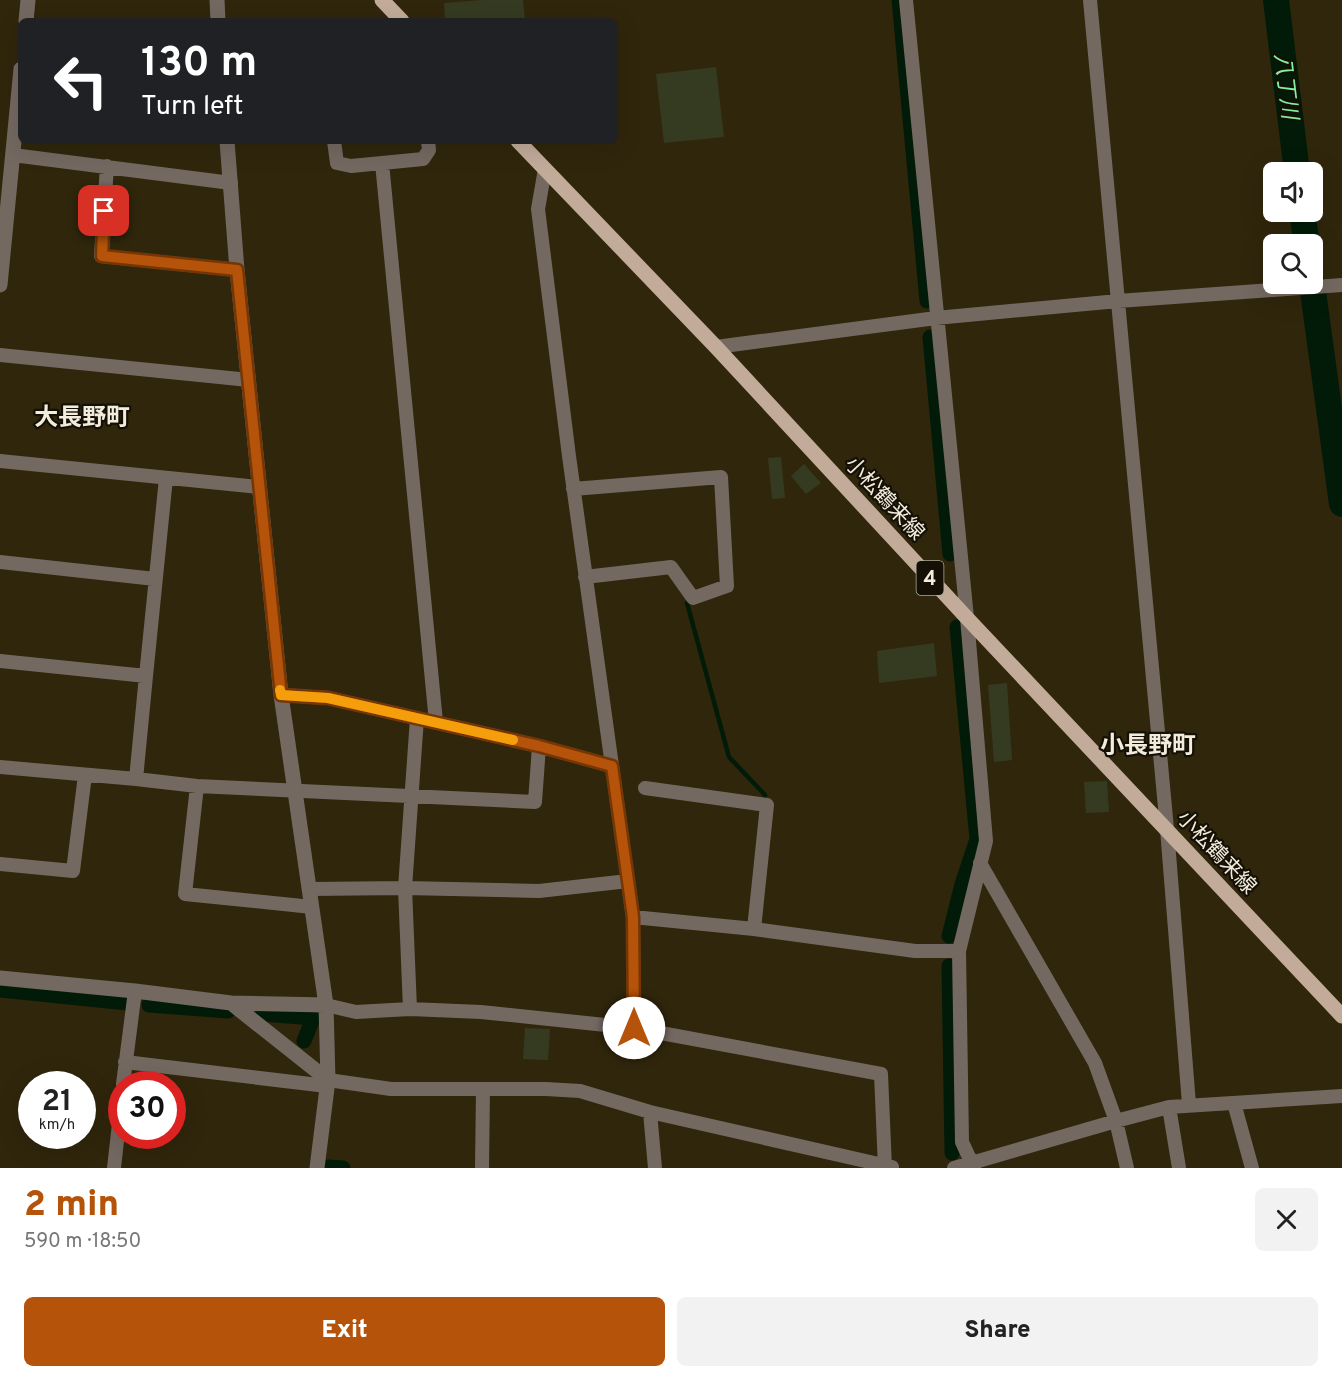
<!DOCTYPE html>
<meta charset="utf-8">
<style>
:root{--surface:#fff;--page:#f2f2f2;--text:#222;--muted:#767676;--accent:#b45309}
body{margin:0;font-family:Overpass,"Noto Sans JP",sans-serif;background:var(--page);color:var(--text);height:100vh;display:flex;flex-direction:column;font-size:22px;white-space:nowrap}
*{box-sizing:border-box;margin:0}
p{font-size:20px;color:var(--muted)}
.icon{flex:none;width:33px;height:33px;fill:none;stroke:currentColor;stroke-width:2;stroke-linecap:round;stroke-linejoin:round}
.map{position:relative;height:1168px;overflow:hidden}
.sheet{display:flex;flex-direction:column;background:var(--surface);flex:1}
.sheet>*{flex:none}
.top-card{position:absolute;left:18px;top:18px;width:600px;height:126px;border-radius:9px;box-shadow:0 6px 24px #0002;background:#202124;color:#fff;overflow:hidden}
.buttons{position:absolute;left:1263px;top:162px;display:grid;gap:12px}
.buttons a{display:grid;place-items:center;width:60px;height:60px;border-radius:9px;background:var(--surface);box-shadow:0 6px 24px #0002;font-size:30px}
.speed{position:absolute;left:18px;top:1071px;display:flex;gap:12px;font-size:30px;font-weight:700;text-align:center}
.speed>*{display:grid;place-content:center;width:78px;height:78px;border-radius:50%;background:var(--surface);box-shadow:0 6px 24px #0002;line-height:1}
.speed small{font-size:15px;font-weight:400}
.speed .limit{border:9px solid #d22;background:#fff;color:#111}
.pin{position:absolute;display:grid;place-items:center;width:51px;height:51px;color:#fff;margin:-26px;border-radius:12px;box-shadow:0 3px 9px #0006}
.me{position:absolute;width:66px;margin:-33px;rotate:0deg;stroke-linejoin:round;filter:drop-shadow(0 0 4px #0008)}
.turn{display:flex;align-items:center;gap:21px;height:126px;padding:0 24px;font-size:27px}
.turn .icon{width:78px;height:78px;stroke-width:2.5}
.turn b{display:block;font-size:42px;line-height:51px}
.round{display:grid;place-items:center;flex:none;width:63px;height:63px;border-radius:9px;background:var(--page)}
.head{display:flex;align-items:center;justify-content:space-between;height:102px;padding:0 24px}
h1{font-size:36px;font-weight:800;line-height:45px;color:var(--accent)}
.button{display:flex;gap:12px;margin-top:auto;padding:12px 24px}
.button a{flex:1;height:69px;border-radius:9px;background:var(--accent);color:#fff;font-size:24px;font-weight:800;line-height:69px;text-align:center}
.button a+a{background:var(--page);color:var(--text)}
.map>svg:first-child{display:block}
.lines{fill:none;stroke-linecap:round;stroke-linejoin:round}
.stream{stroke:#021b08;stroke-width:4.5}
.canal{stroke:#021b08;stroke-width:15}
.river{stroke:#021b08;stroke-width:26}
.building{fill:#353b21}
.minor{stroke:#746961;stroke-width:14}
.tertiary{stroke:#746961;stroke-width:15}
.primary{stroke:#c2ab99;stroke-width:15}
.route-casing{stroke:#753606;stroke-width:15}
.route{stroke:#b45309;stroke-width:10}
.slow{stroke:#f59e0b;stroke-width:10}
.labels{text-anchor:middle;stroke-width:4.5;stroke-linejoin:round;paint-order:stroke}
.shield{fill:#141006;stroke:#afaa9c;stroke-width:1.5}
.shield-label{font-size:20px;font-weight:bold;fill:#f2ecdd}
.street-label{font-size:21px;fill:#f2ecdd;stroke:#141006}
.water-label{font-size:22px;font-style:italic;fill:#83f09d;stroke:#141006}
.quarter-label{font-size:24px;font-weight:bold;fill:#f2ecdd;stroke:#141006}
</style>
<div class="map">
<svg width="1342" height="1168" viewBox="0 0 1342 1168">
<rect width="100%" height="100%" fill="#30260c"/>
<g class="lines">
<path class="stream" d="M687,603L729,757L765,795"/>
<path class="canal" d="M899,0L927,301
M930,337L950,554
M949,936L962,884L977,839L957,627
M949,966L952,1153
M0,990L127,1003
M149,1005L228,1011
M263,1014L313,1018L304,1041
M328,1167L343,1168"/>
<path class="river" d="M1276,0L1297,172
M1302,212L1307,244
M1312,284L1342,504"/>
</g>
<path class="building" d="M482,0H523L525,21H445L444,3Z
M716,67L724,137L664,143L656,74Z
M781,457L785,498L772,499L768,458Z
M804,464L821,483L806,494L791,476Z
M934,643L937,676L879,683L877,651Z
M1007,683L1012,760L994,762L988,685Z
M1107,781L1109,812L1086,813L1084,782Z
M525,1028L550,1029L548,1060L523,1059Z"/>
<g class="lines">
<path class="minor" d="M906,0L967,618L986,841L959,951L962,1142L974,1168
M1090,0L1167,829L1189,1104
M334,141L337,163L351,166L382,163L436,722
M13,155L231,183
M382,163L423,159L429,150L428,141
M107,166L101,256L237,270
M545,169L538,209L569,456L633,917L634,1028
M716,347L936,318L1118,301L1342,285
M0,355L249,380
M0,461L259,487
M573,489L721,477L727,586L693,598L671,567L585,577
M0,562L155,579
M0,661L146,676L166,478
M281,695L328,698L539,746L611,766
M0,767L136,779L197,786L535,802L539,746
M136,779L146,676
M197,786L185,894L312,907
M645,788L767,805L754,929
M980,863L1095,1063L1116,1121L1127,1168
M0,864L73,871L85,775
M309,889L405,888L539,891L628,881
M633,917L754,929L915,951H959
M326,1005L356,1012L410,1009L481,1012L634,1028L881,1074L885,1168
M410,1009L405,888L417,718
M125,1062L327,1086
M328,1080L391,1089H546L580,1091L650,1112L892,1167
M123,1084L135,991
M1234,1103L1252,1168
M1169,1107L1179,1168
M650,1112L655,1168
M114,1168L122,1097
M482,1168L483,1089
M954,1168L1116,1121L1169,1107L1342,1096"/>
<path class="tertiary" d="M217,0L218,21
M26,21L28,0
M227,141L237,270L281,695L326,1005L328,1080L317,1168
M0,285L21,69
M0,978L135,991L231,1003L326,1005
M231,1003L328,1080"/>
<path class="primary" d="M382,0L402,21
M518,141L716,347L967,618L1342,1016"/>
</g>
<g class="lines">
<defs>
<path id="route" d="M104,211L102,256L237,270L281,695L328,698L539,746L612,766L633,917L634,1028"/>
</defs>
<use href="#route" class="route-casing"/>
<use href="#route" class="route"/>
<path class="slow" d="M280,690L281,695L328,698L513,740"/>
</g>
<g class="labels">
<rect class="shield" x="916.5" y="561" width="27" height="34" rx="4.5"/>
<g class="shield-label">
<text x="930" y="585">4</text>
</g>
<g class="street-label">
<text transform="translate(885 498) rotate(47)" y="7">小松鶴来線</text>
<text transform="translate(1217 852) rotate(47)" y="7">小松鶴来線</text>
</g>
<g class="water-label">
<text transform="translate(1287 86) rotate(83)" y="8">八丁川</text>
</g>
<g class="quarter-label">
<text x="82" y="425">大長野町</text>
<text x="1148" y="753">小長野町</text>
</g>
</g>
</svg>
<div class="buttons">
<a><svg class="icon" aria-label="sound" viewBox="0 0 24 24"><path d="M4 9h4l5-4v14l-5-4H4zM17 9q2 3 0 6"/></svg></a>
<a><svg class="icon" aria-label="search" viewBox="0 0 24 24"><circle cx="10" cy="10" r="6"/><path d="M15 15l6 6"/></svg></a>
</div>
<div class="speed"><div>21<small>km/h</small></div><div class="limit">30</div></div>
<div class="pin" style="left:104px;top:211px;background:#d93025"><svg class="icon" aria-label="arrive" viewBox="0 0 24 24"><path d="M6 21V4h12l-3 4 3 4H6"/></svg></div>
<svg class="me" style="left:634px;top:1028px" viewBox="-20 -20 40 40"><circle r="19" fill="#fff"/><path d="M0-13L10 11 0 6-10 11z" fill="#b45309"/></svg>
<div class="top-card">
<div class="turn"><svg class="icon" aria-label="left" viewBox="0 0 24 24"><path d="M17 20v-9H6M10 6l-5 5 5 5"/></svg><div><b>130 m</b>Turn left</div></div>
</div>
</div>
<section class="sheet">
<div class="head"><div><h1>2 min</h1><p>590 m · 18:50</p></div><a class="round"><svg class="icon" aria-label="close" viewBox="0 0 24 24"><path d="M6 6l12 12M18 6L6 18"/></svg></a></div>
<div class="button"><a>Exit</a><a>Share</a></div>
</section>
